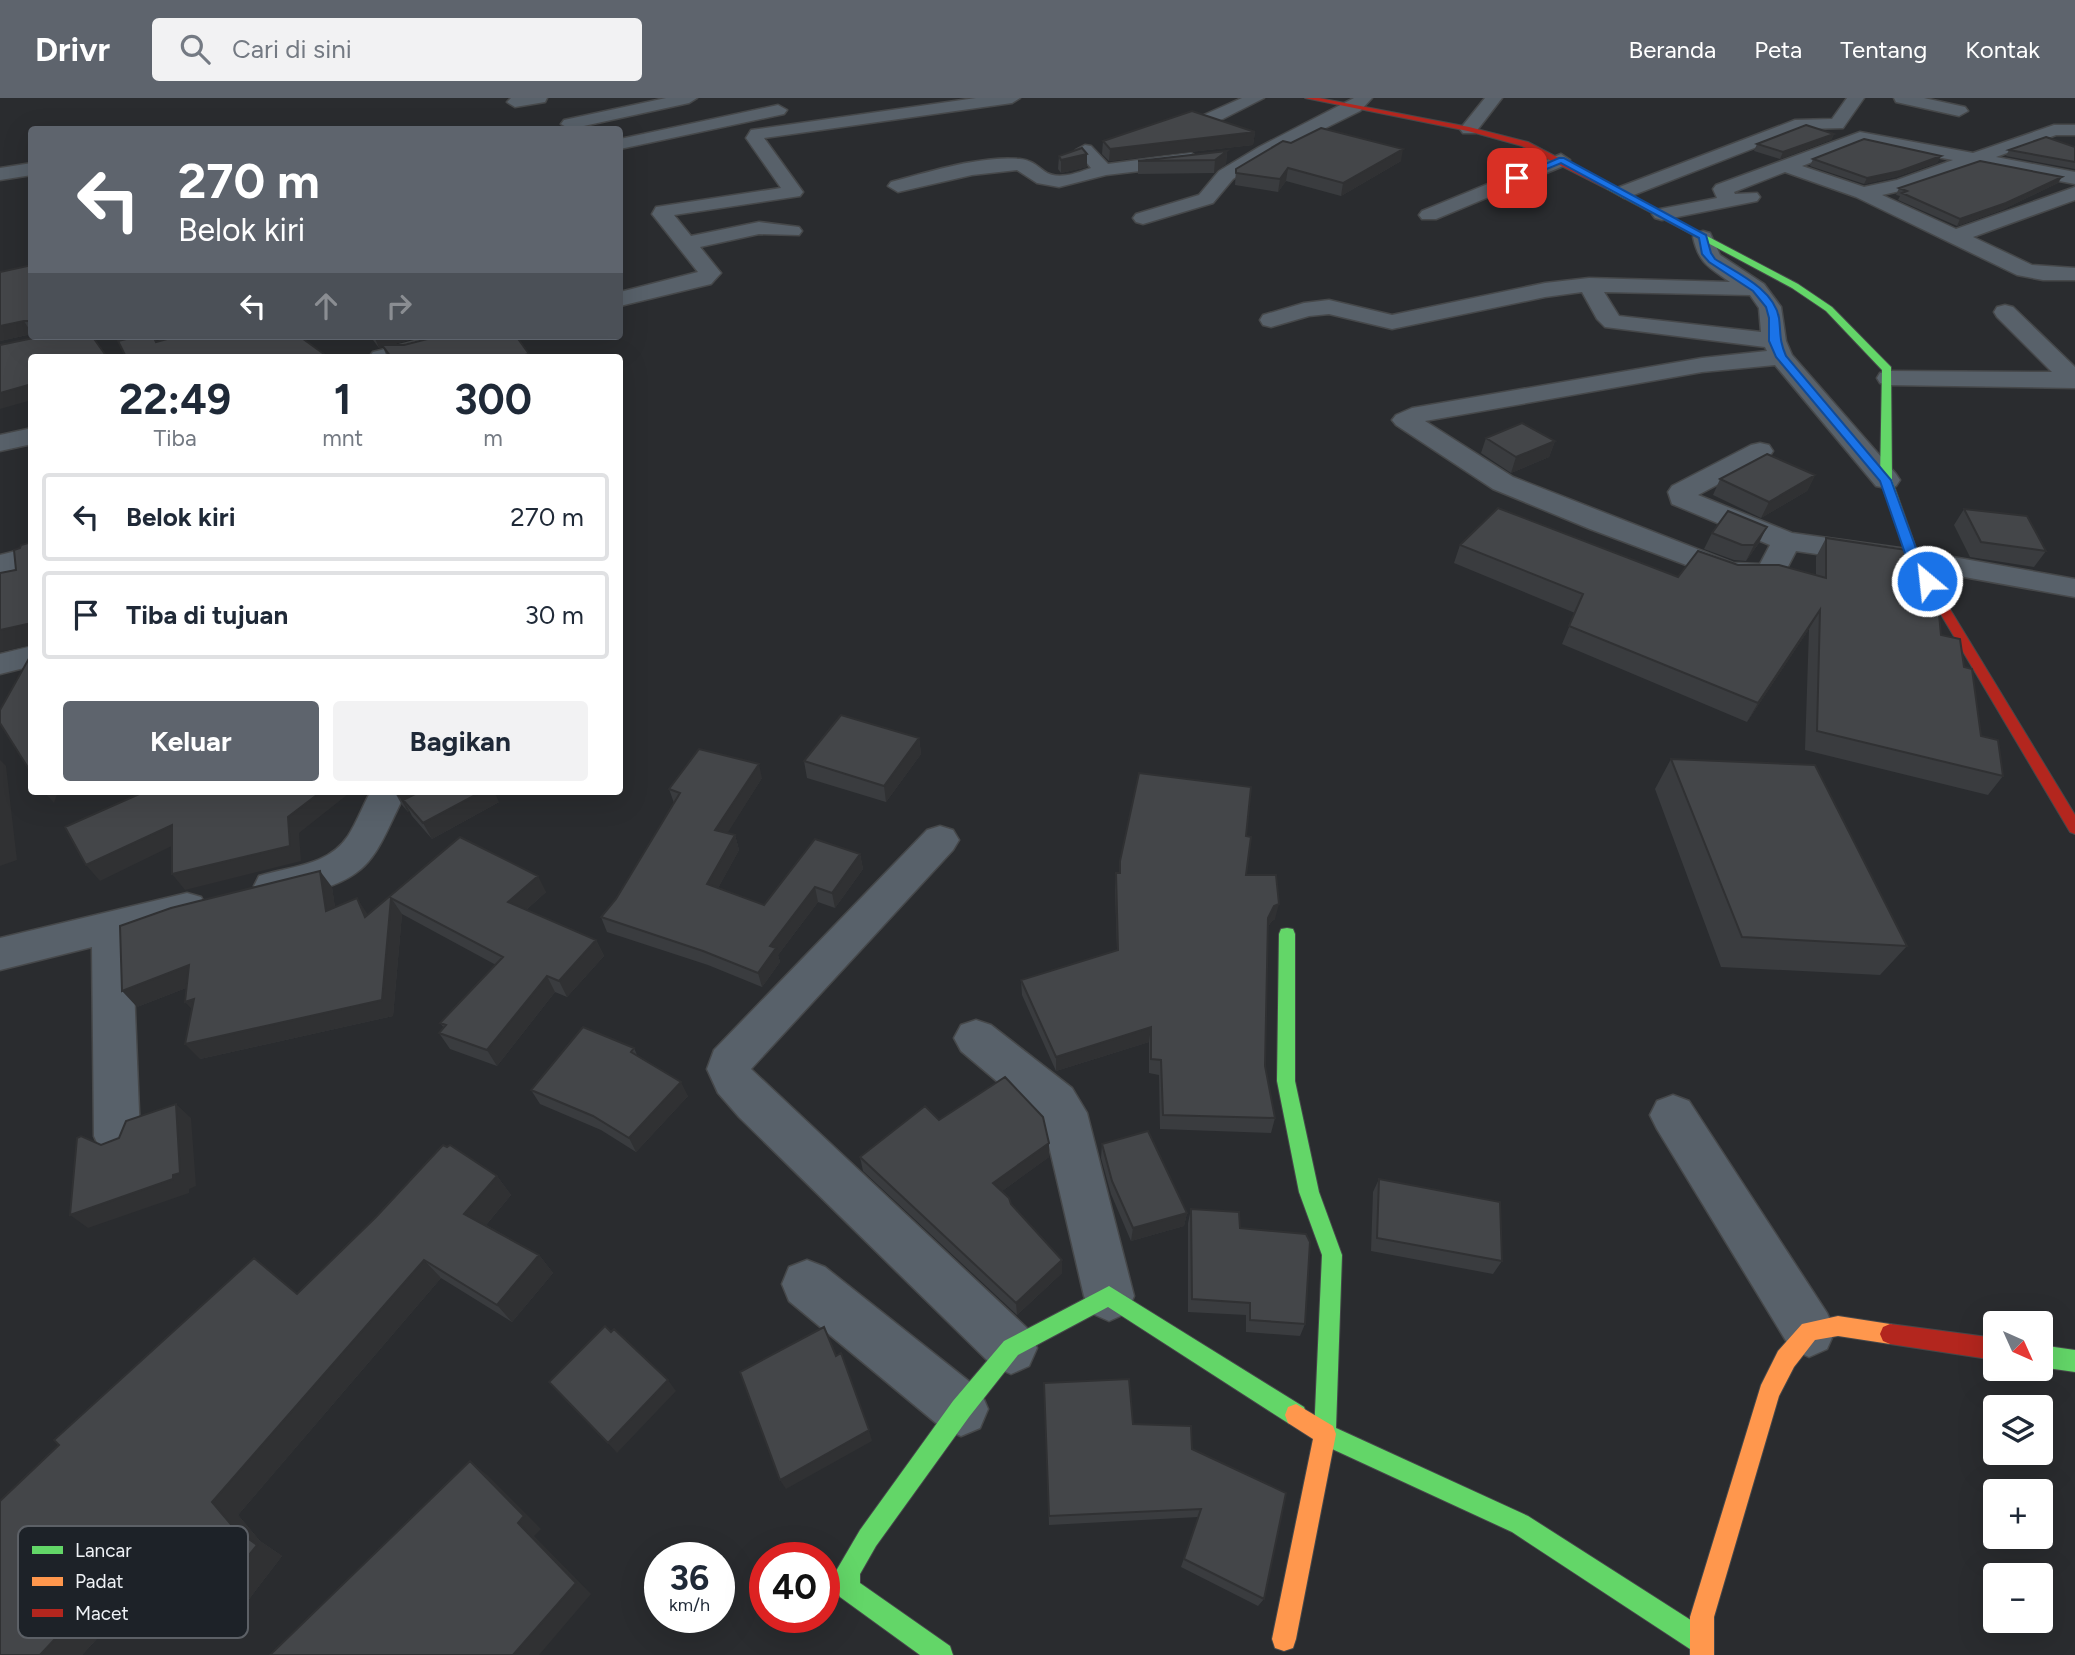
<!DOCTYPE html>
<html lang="id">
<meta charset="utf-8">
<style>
:root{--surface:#fff;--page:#f2f2f3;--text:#1f2937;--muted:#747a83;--line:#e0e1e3;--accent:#5e646d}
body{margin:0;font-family:Figtree,sans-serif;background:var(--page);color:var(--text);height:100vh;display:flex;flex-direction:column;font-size:26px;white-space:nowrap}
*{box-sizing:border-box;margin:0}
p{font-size:23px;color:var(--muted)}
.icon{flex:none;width:38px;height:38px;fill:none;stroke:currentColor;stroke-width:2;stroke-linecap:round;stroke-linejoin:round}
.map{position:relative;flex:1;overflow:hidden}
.details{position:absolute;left:28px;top:256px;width:595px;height:441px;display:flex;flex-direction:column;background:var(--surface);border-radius:7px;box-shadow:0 7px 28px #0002}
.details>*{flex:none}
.guide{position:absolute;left:28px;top:28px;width:595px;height:214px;border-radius:7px;box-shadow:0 7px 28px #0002;background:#5e646d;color:#fff;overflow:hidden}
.needle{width:46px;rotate:135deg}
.tools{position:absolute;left:1983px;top:1213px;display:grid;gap:14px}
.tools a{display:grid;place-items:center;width:70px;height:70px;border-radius:7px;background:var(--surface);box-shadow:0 7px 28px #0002;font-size:35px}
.speed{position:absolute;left:644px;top:1444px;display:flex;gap:14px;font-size:35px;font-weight:700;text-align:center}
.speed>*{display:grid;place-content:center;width:91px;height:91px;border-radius:50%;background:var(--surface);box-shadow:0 7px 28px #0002;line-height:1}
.speed small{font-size:18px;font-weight:400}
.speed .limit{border:10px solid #d22;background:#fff;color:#111}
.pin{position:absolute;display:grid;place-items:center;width:60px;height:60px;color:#fff;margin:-30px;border-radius:14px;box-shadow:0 4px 10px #0006}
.me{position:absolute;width:77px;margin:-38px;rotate:332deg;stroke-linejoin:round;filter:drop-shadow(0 0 5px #0008)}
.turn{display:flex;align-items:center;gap:24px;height:147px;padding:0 35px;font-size:32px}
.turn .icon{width:91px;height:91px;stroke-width:2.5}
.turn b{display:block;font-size:49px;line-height:60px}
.lanes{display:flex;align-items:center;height:66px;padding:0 35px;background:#0003;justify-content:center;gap:35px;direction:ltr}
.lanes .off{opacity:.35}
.eta{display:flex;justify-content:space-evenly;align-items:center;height:119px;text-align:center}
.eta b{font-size:42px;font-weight:700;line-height:49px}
.cta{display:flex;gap:14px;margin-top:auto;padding:14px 35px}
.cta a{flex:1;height:80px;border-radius:7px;background:var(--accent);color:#fff;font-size:28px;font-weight:700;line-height:80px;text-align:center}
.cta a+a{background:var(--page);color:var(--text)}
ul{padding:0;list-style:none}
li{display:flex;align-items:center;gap:21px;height:88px;margin:0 14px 10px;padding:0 21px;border:4px solid var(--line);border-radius:7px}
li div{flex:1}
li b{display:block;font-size:26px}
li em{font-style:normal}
header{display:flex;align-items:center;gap:42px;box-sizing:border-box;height:98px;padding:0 35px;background:var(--accent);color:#fff}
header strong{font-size:33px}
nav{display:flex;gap:38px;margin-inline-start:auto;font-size:24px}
.search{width:490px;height:63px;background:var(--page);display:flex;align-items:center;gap:18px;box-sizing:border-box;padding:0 24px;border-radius:7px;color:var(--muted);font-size:26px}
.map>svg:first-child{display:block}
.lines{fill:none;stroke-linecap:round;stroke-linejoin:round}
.street-casing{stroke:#46484a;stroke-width:3}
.fast-casing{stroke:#46484a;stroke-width:2}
.slow-casing{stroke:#46484a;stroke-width:2}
.jam-casing{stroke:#46484a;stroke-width:2}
.street{fill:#58616a;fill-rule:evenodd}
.fast{fill:#63d668;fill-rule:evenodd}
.slow{fill:#ff974d;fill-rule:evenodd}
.jam{fill:#b3261e;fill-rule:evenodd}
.wall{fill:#3a3c3f}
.shaded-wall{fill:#303133}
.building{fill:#444649;stroke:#303133;stroke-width:2}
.route{fill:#1a73e8;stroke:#114b97;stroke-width:2}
.key{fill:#1d2228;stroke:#5c6066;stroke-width:2}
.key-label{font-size:19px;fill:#eff2f6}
</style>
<header>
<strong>Drivr</strong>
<div class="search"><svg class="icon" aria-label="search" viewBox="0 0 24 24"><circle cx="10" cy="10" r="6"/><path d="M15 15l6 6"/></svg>Cari di sini</div>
<nav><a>Beranda</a><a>Peta</a><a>Tentang</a><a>Kontak</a></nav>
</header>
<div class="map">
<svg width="2075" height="1557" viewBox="0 0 2075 1557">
<rect width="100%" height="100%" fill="#2a2c2f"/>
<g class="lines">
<defs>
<path id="street" d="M511,0H547L545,4L515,9L507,4Z
M666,0H697L689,5L570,31L561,26L564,22Z
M976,0H1020L1012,5L764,40L803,94L800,98L674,117L691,138L759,124L799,129L802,133L799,137L759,136L700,149L721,175L711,186L620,208V194L698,174L652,116L656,109L781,90L746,40L751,32Z
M1242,0H1264L1209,28L1203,29L1194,24L1197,20Z
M1354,0H1372L1360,13L1271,57L1233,81L1213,105L1143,126L1136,124L1133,120L1136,116L1199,97L1219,73L1259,49Z
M1485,0H1502L1475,35H1463L1460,31Z
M1847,0H1864L1843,30L1803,31L1631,98L1624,100L1614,94L1617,90L1795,22L1832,21Z
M1894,0H1924L1965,9L1968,13L1959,18L1896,4Z
M778,7L787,12L784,16L620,51V41Z
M2054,27H2075V37H2056L1996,59L2075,74V86L1976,67L1909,91L1882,97L1956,131L2075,89V102L1973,139L2032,167L2075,170V182H2043L2017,177L1856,99L1785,74L1734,94L1735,96L1757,95L1760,99L1757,103L1662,122L1655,120L1652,116L1655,112L1717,100L1713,91L1716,87L1860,34L1973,55ZM1861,45L1953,62L1897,82L1864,89L1802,68Z
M1085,47L1091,48L1108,66L1191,55L1200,61L1191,67L1106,77L1059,89L1037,85L1017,72L972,77L898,94L888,88L891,84C929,74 981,57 1020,61C1031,62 1036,67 1044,73C1057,83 1077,75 1091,70L1076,52Z
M1561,56L1570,62L1568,66L1436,121H1422L1419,117L1422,113Z
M32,65V77L0,82V70Z
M1703,133L1710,135L1720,157L1764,186L1781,209L1786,243L1792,257L1896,376L1900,382L1896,388L1886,390L1876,388L1775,267L1702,274L1425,323L1513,379L1733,465L1760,466L1770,447L1672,406L1668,394L1672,388L1751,347L1760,345L1769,347L1773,353L1769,359L1698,397L1792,435L1914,452L2075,481V499L1914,470L1796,453L1783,478L1764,484L1729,483L1590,431L1493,391L1396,327L1392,322L1396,317L1412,310L1702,260L1767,253L1765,249L1605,229L1597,221L1582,194L1545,199L1392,231L1329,216L1309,218L1271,229L1263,227L1260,222L1263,217L1304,205L1329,202L1392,217L1545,185L1589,180L1730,184C1709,169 1699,166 1693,139L1696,135ZM1604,194L1750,197L1759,210L1761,234L1619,218Z
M2005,207L2013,209L2075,269V290L1889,287L1880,285L1877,280L1880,275L1889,273L2052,274L1997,219L1994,214L1997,209Z
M436,238H476L472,243L409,259H369L373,254Z
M32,330V346L0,353V337Z
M32,449V467L0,475V457Z
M32,548V568L0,576V556Z
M371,693H397L402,702C375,757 372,779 307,795C290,800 276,804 259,798L254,788L259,778C291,768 328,768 348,738C357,724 363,707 371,693Z
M940,728L953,732L959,742L953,752L751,971L1029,1232L1037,1250L1029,1268L1011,1276L993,1268L739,1019L718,995L707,971L714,952L927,732Z
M187,795L201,799L207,810L201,821L132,839L140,1038L133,1053L117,1059L101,1053L94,1038L92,849L0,872V840Z
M976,922L991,927L1072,990L1087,1015L1134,1198L1127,1215L1109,1223L1091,1215L1084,1198L1043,1022L961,953L954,940L961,927Z
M1673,997L1689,1003L1827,1215L1835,1233L1827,1251L1809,1259L1791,1251L1657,1031L1650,1017L1657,1003Z
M807,1162L825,1169L980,1292L988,1311L980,1330L961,1338L942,1330L789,1203L782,1186L789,1169Z"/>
<path id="fast" d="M1610,87L1798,186L1832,209L1891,269L1892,382L1920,461L1945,503L1943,506H1935L1908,461L1880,382L1882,272L1826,213L1792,190L1607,91Z
M1287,830L1293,831L1295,836V983L1319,1094L1342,1157L1336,1330L1528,1418L1711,1535L1714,1544L1711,1553L1702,1556L1693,1553L1512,1434L1317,1344L1314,1336L1322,1157L1299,1094L1277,983L1279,836L1281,831Z
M1109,1188L1304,1309L1307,1317L1304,1325L1296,1328L1288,1325L1108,1209L1018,1257L969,1319L876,1448L860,1476V1485L950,1548L953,1557H920L840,1499L836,1491V1473L860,1432L953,1303L1004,1243Z
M2040,1247L2075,1252V1274L2040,1269Z"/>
<path id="slow" d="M1838,1218L1890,1226L1897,1229L1900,1236L1897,1243L1890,1246L1838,1238L1815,1242L1794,1269L1779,1298L1714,1519V1557H1690V1519L1761,1287L1778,1253L1802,1226Z
M1296,1306L1333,1328L1336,1336L1296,1541L1293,1550L1284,1553L1275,1550L1272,1541L1313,1341L1288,1325L1285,1317L1288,1309Z"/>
<path id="jam" d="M1305,0H1319L1469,29L1528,44L1614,89L1607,91L1522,48L1468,33Z
M1939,499L1945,503L2075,717V736L2070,734L1933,503Z
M1890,1226L1995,1240V1262L1890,1246L1883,1243L1880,1236L1883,1229Z"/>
</defs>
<use href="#street" class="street-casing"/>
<use href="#fast" class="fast-casing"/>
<use href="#slow" class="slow-casing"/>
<use href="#jam" class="jam-casing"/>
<use href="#street" class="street"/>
<use href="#fast" class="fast"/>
<use href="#slow" class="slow"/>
<use href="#jam" class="jam"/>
</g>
<path class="wall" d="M1255,34L1253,47L1109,63L1102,56L1103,43Z
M1834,36L1831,42L1780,61L1754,53L1757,46Z
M1291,45L1401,63L1341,98L1286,83L1278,94L1235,87L1236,71Z
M2075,49V71L2006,58L2009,52Z
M1227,53L1226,66L1214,75L1138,76V63Z
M1087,56V69L1061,75L1058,71L1059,58Z
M1941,58L1937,65L1896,79L1864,86L1810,68L1813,61Z
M2058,85L2002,112L1957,128L1898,102L1900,98L1896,97L1899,90Z
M32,167V236L0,243Z
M370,238H425L390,247L529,256L530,259H387L383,249L379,250Z
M1486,340L1555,343L1549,359L1511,375L1481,355Z
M1815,377L1807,393L1761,420L1713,397L1720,381Z
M1964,411L2046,453L2034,469L1970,459L1954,427Z
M1712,435L1759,445L1746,463L1734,462L1704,451Z
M1826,440L1921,503L1941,537L1981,638L2003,678L1988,697L1805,652L1809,531L1747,624L1562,546L1575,515L1454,465L1460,447L1678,479L1738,467L1816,477V459Z
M919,640L921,656L886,704L807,680L804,663Z
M1671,661L1907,848L1880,877L1721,869L1655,691Z
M762,680L727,735L735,737L739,752L718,790L764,807L860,756L863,771L835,810L818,804L778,857L780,864L762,889L708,867L607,834L601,819L616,801L674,705L669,691Z
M394,693H419L418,694L499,704L432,741L412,718L409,712L408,714L402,707Z
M1246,738V777L1275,821L1271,824L1268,829L1265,968L1275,1020L1271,1035L1160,1031L1159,977L1149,975V944L1056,973L1022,897L1021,882L1117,853L1115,791L1116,775H1119L1120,763Z
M460,739L546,794L526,812L596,842L604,858L567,899L555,894L497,968L450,951L439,935L444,930L440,925L496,867L402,816L393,918L200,961L192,912L186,890L137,909L332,789L335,810L368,816Z
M634,950L637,957L688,998L636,1054L601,1032L540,1006L531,992Z
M939,1022L1049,1059L1002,1093L1011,1106L1062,1162V1175L1017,1217L863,1073L860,1059Z
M1102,1046L1187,1115L1184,1128L1131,1143L1111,1096L1101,1060Z
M497,1078L511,1097L486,1127L539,1157L553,1175L512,1224L441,1180L238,1417L260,1443L282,1458L243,1509L232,1505L218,1518L190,1508L160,1472L82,1557H0L297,1196Z
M1379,1081L1502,1163L1493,1176L1371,1153L1373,1094Z
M1191,1111L1240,1130L1305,1226L1300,1238L1246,1234V1217L1188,1214V1125Z
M1044,1285L1133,1326L1192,1351L1264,1501L1258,1508L1181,1469L1198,1419L1049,1427Z"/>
<path class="shaded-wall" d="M1255,34L1253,47L1109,63L1110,51Z
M1834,36L1831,42L1780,61L1783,54Z
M1403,51L1401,63L1341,98L1343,85Z
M1227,53L1226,66L1214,75L1215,62Z
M1087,56V69L1061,75V62Z
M1941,58L1937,65L1896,79L1864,86L1867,80Z
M1288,70L1286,83L1278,94L1280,81Z
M2062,79L2058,85L2002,112L1957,128L1960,121Z
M24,223L32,236L0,243V228Z
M374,238H425L379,250Z
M529,256L530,259H516Z
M32,286V302L0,311V295Z
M1555,343L1549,359L1511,375L1516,359Z
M1815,377L1807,393L1761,420L1769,404Z
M1767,429L1759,445L1746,463L1754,447Z
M1820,512L1809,531L1747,624L1758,605Z
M32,525V547L0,554V532Z
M919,640L921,656L886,704L884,688Z
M0,662L6,668L17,762L0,768Z
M759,666L762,680L720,747L715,732Z
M43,693H58L54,705Z
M322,693H352L299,735L301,763L185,792L172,776L288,719Z
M402,693H419L410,710L403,702L409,712L408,714L399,698Z
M483,693H494L499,704L432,741L423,725Z
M172,727L184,742L100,783L86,767Z
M735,737L739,752L712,801L707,786Z
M860,756L863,771L835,810L832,795Z
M320,773L332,789L338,830L326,813Z
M538,778L546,794L516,821L508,804Z
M815,789L818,804L778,857L780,864L762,889L758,875L770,848Z
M357,800L368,817L365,819Z
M391,800L402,816L393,918L200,961L185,946Z
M1279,806L1275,821L1271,824L1264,836L1268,820L1274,808Z
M596,842L604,858L567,899L559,883Z
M189,867L204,883L137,909L122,893Z
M547,878L555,894L497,968L487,952Z
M194,901L200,920L185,904Z
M1151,929L1149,944L1056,973V959Z
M681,984L688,998L636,1054L629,1040Z
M176,1006L191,1020L196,1088L189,1091V1095L88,1130L70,1117Z
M1049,1045V1059L994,1099L993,1085Z
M497,1078L511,1097L480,1134L464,1116Z
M1187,1115L1184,1128L1131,1143L1133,1130Z
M539,1157L553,1175L512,1224L497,1207Z
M424,1162L441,1180L238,1417L260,1443L282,1458L243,1509L232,1505L218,1518L190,1508L234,1430L212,1404Z
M1062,1162V1175L1017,1217L1016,1205Z
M668,1282L676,1293L617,1355L608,1345Z
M869,1332L872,1343L786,1391L780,1382Z
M470,1363L487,1377L541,1431L534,1438L591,1496L539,1557H513L518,1425Z
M140,1450L169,1462L82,1557H40Z"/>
<path class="building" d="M1192,13L1255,34L1110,51L1103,43Z
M1806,27L1834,36L1783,54L1757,46Z
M1321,30L1403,51L1343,85L1288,70L1280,81L1236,75V71L1283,43L1291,45Z
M2046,39L2075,49V64L2009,52Z
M1864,41L1941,58L1900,73L1867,80L1813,61Z
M1082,50L1087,56L1061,62L1059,58Z
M1227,53L1215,62L1138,63Z
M1980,63L2062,79L2006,105L1960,121L1902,95L1907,93L1899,90Z
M32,167V223H24L0,228V174Z
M43,238H92L107,259H32V286L0,295V247Z
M139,238H153L156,244L178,238H299L328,259H126L118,243Z
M439,238H516L529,256L516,259H391L382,247H404Z
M1522,325L1555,343L1516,359L1486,340Z
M1767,356L1815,377L1769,404L1720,381Z
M1498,410L1678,479L1698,453L1738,467H1779L1826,480V440L1913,453L1916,457L1921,503L1938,506L1941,537L1960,541L1964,569L1972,571L1981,638L1998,642L2003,678L1817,633L1820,512L1758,605L1569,528L1583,496L1460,447Z
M1964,411L2027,418L2046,453L1981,444Z
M1728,413L1767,429L1754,447H1742L1712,435Z
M32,444V525L0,532V475L16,472L14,452L20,450L21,447Z
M32,555V676L0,625V612Z
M841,617L919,640L884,688L804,663Z
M699,651L759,666L715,732L735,737L707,786L764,807L815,741L860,756L832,795L815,789L770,848L776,850L758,875L703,853L601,819L616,801L680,695L669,691Z
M1671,661L1815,667L1907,848L1742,839Z
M1139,675L1251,689L1246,738L1251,739L1246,777H1276L1279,806L1274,808L1268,820L1265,968L1275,1020L1163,1017L1161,962L1151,961V929L1056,959L1021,882L1118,852L1116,775H1120V763Z
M146,693H322L288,719L290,748L172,776V727L86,767L65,729Z
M395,693H402L399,698Z
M421,693H483L423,725L403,702Z
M460,739L538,778L508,804L596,842L559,883L547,878L487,952L439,935L446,927L440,925L503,859L391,800L382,902L185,946L194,901L185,904L189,867L122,893L120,828L171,810L320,773L326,813L357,800L365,819Z
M583,929L634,950L631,954L681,984L629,1040L593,1018L531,992Z
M1005,979L1043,1019L1049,1045L993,1085L1009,1100L1011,1106L1062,1162L1016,1205L860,1059L925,1008L939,1022Z
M176,1006L180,1075L173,1077V1081L70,1117L77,1040L81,1038L101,1047L119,1040L126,1023Z
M1148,1033L1187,1115L1133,1130L1112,1083L1102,1046Z
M443,1047L447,1049L450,1047L497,1078L464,1116L539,1157L497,1207L424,1162L212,1404L234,1430L257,1447L216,1498L207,1492L190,1508L140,1450L40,1557H0V1403L59,1347L54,1342L254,1160L297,1196L376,1119Z
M1379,1081L1500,1104L1502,1163L1377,1140Z
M1191,1111L1239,1114L1240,1130L1306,1136L1310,1144L1305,1226L1250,1222V1205L1192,1201Z
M605,1228L611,1234L614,1231L668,1282L608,1345L549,1284Z
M824,1229L836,1258L841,1255L869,1332L780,1382L740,1274Z
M1129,1281L1133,1326L1191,1328L1192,1351L1286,1395L1264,1501L1184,1461L1201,1411L1049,1418L1044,1285Z
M470,1363L524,1418L518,1425L576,1485L513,1557H270Z"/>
<path class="route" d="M1559,60H1564L1706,137L1711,155L1715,161C1737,175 1774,191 1779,220C1781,236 1779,242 1786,258L1891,382L1920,461L1933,483L1931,486H1923L1907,461L1880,383L1776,259L1769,243V220L1766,209L1753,193L1709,164L1702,156L1699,140L1561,65L1520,82L1513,80Z"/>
<rect x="18" y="1428" width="230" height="112" rx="10" class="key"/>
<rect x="32" y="1448" width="31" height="8" fill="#63d668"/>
<rect x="32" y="1479" width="31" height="9" fill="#ff974d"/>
<rect x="32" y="1511" width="31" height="8" fill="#b3261e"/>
<g class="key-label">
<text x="75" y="1459">Lancar</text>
<text x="75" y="1490">Padat</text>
<text x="75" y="1522">Macet</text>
</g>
</svg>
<div class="tools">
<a><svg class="needle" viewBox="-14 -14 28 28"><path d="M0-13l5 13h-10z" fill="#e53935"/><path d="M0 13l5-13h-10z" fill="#747a83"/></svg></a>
<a><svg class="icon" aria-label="layers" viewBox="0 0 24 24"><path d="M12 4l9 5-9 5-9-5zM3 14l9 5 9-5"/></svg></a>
<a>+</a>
<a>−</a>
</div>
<div class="speed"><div>36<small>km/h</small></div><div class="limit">40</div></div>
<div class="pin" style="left:1517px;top:80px;background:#d93025"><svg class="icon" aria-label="arrive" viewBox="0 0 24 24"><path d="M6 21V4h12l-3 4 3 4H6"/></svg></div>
<svg class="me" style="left:1927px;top:483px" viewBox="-20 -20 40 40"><circle r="17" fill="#1a73e8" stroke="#fff" stroke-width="3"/><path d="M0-11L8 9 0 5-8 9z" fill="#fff"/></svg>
<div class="guide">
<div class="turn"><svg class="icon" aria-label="left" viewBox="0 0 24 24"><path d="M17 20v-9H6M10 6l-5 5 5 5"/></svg><div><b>270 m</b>Belok kiri</div></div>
<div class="lanes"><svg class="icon" aria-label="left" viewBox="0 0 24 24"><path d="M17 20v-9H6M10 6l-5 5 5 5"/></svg><svg class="icon off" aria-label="ahead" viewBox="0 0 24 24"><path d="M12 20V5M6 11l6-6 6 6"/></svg><svg class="icon off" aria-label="right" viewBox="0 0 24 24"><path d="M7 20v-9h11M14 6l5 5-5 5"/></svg></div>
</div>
<section class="details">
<div class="eta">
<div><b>22:49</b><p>Tiba</p></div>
<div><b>1</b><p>mnt</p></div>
<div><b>300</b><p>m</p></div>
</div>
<ul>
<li><svg class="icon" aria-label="left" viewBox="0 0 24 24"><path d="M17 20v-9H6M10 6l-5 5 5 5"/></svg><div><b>Belok kiri</b></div><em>270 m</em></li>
<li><svg class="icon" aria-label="arrive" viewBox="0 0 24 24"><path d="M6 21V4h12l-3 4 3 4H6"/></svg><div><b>Tiba di tujuan</b></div><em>30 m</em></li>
</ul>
<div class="cta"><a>Keluar</a><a>Bagikan</a></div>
</section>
</div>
